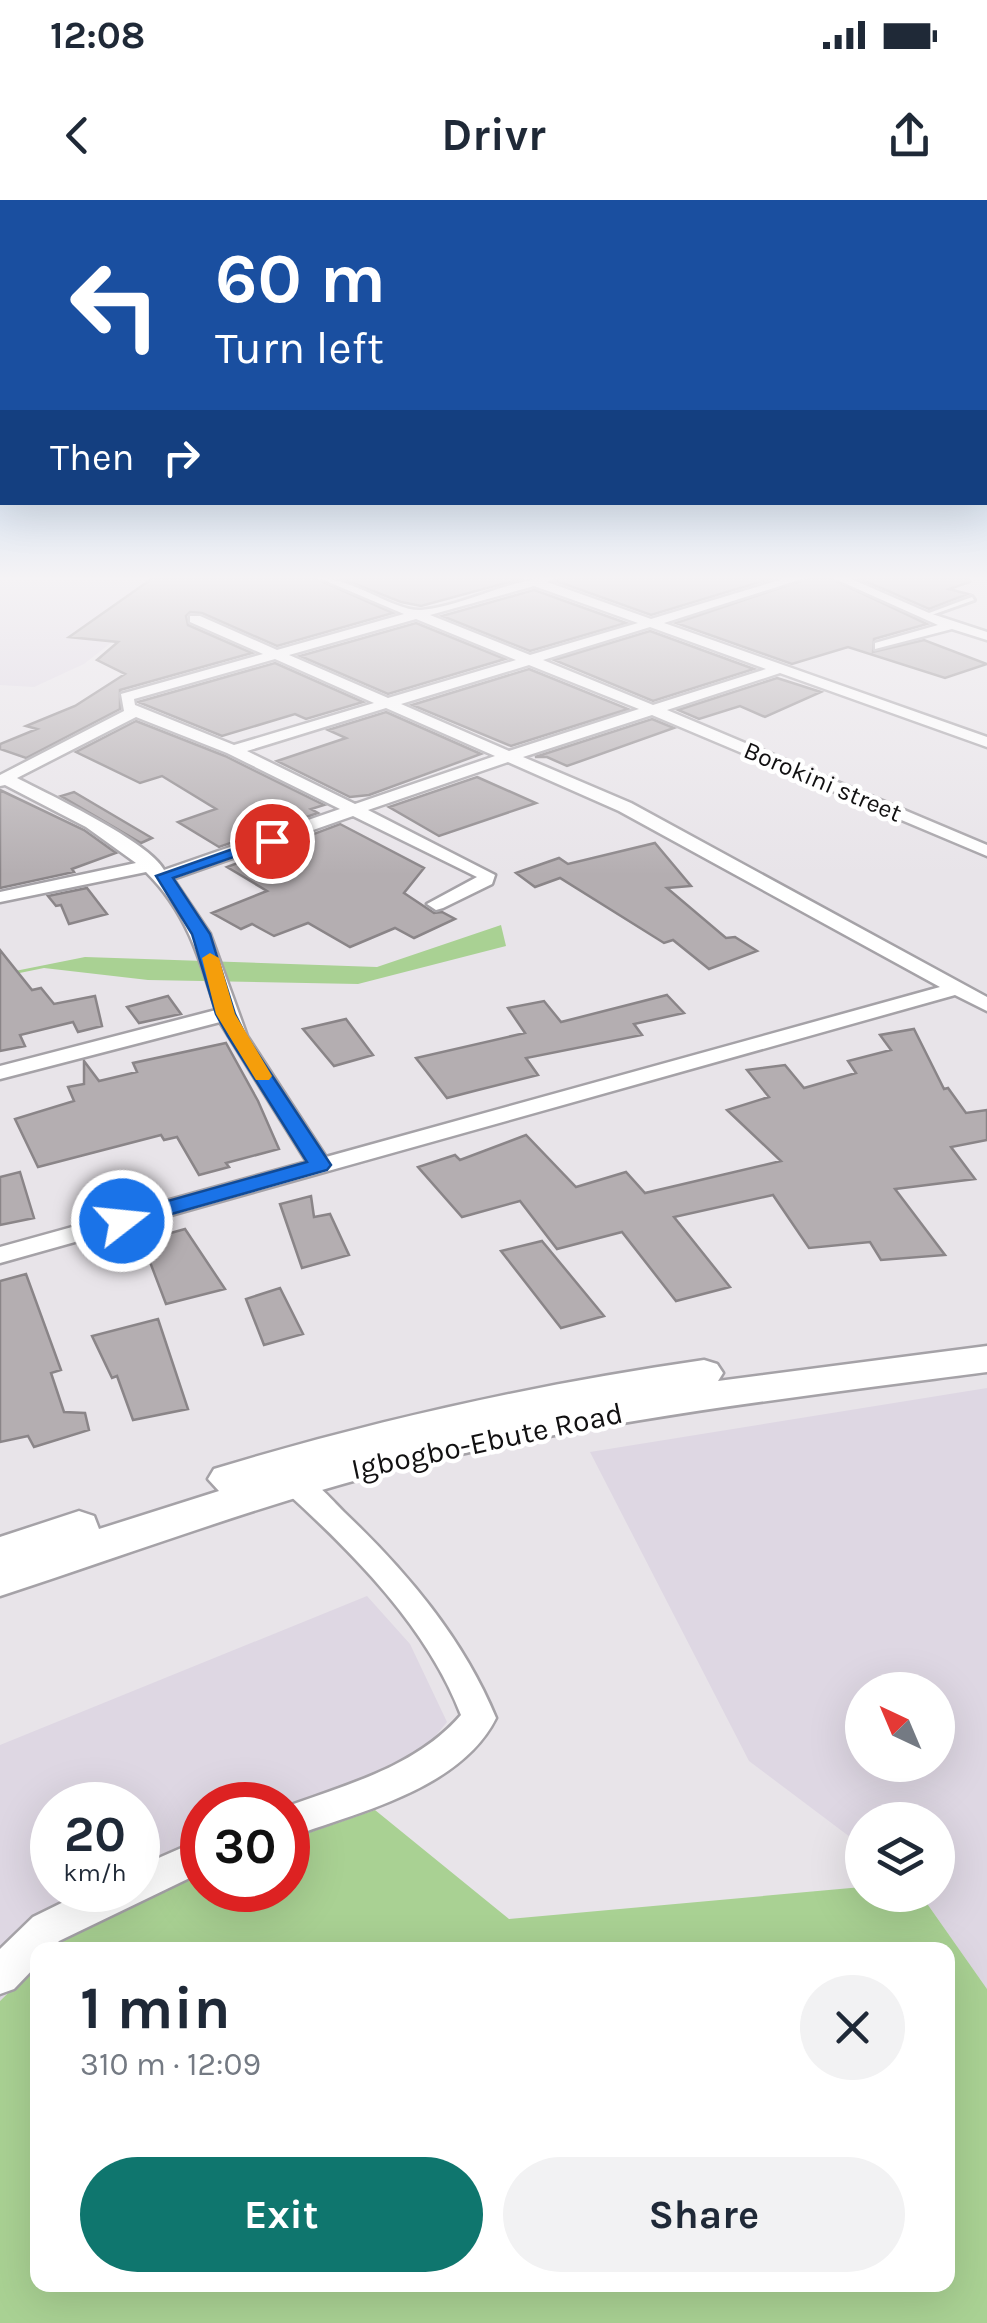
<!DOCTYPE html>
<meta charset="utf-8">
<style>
:root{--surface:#fff;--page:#f2f2f3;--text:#1f2937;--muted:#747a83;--accent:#0f766e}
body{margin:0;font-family:Karla,sans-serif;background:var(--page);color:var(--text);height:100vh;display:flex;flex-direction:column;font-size:38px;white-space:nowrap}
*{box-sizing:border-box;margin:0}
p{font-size:32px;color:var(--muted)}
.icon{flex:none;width:55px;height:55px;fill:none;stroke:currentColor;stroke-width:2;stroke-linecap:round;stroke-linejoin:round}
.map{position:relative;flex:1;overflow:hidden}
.sheet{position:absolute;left:30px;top:1742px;width:925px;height:350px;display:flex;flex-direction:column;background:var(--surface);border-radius:20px;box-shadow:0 10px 40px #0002}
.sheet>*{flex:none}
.top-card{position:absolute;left:0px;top:0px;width:988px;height:305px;box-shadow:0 10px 40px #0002;background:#1a4fa0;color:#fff;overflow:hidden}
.needle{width:65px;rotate:316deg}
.fabs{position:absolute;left:845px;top:1472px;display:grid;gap:20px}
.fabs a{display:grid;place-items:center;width:110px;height:110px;border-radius:50%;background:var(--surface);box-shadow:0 10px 40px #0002;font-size:50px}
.speed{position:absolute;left:30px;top:1582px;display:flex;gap:20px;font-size:50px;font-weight:700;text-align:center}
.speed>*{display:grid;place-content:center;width:130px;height:130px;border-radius:50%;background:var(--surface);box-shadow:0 10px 40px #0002;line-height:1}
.speed small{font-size:25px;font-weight:400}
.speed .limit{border:15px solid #d22;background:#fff;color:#111}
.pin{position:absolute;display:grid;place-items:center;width:85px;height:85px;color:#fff;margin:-42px;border:5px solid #fff;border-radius:50%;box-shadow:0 2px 10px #0007}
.me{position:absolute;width:110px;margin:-55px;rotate:74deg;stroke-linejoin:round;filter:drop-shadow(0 0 8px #0008)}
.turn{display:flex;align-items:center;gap:35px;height:210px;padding:0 50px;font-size:45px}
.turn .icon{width:130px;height:130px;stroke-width:2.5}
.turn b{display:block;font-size:70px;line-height:85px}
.then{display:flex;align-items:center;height:95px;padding:0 50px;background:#0003;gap:20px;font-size:38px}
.round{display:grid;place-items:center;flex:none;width:105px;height:105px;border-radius:52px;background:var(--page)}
.summary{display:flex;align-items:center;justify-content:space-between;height:170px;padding:0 50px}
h1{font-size:60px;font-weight:700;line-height:75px}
.cta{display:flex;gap:20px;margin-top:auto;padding:20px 50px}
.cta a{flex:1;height:115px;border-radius:60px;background:var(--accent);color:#fff;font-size:40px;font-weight:700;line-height:115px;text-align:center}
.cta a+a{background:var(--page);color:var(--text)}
.status{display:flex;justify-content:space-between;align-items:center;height:70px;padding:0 50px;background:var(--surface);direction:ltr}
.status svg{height:28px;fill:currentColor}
header{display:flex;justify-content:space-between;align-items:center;height:130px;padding:0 50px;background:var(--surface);font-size:45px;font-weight:700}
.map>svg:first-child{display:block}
.built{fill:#ded7e3;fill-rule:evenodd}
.green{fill:#a9d193}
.building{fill:#b4aeb1;stroke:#8a8588;stroke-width:2.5}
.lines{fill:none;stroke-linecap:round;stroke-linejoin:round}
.service-casing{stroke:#a5a2a7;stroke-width:6}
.minor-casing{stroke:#a5a2a7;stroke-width:5}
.secondary-casing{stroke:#a5a2a7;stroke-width:5}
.service{fill:#fff;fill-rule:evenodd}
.minor{fill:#fff;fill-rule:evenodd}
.secondary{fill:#fff;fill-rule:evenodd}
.route{fill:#1a73e8;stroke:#114b97;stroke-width:2.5}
.slow{fill:#f59e0b}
.labels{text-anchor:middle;stroke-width:9;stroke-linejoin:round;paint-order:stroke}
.far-street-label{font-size:25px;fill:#111011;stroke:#fff}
.street-label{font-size:30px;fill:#111011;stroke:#fff}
</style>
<div class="status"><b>12:08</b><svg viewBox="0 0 49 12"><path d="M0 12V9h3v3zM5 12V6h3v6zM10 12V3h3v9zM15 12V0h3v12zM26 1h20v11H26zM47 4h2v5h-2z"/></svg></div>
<header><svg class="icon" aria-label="back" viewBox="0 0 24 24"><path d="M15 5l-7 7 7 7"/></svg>Drivr<svg class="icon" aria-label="share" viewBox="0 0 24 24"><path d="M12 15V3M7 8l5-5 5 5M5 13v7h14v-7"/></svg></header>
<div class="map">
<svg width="987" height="2123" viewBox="0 0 987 2123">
<rect width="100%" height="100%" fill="#e8e4e9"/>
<path class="built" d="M0,378H203L216,383L145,416L84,464L34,487L0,485Z
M987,1188V1789L921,1695H938V1620H862V1646L749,1561L590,1252ZM862,1490H938V1565H862Z
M367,1396L410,1444L447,1522L375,1610L288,1640V1605H202V1670L101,1705L54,1750H38L37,1765L0,1801V1545ZM52,1605H138V1690H52Z"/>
<path class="green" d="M501,725L506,746L358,784L148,780L44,768L0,777V774L85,757L377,767Z
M375,1610L509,1719L862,1687V1695H921L987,1789V2123H0V1801L37,1765L38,2085H948V1750H54L101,1705L202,1670V1690H288V1640Z"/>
<path class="building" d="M153,378H315L393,413L277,446L202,413L190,412L186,416L188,425L252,453L120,490V509L26,558L0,549V544L37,529L26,526L75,506L125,474L97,460L118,442L69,437Z
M340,378H524L421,406L401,402Z
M558,378H773L651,415L556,381Z
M809,378H830L927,424L874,439L873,452L924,440L987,464L945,478L848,447L792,464L676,423Z
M858,378H969L970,382L949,389L968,394L929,409Z
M534,390L626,423L530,451L442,416Z
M416,423L505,459L388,494L300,456Z
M650,431L754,469L653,501L554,460Z
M275,463L363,502L306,519L295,514L222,536L138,502Z
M529,469L628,509L511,546L412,505Z
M777,478L821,492L765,517L740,506L699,519L678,510Z
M386,512L481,554L369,595L350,597L277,561L346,538L328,530Z
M652,519L674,528L567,566L547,557H535Z
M136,521L225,556L324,605L311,609L318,613L219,647L178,622L216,609L162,576L140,583L76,552Z
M477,577L536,603L439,636L389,607Z
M0,590L84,630L116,653L72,669L74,672L0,688Z
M74,592L152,638L141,643L61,596Z
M340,624L424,668L404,693L434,713L442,712L455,719L414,738L395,728L350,747L308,723L274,736L252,724L241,729L212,713L267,691L227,667Z
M655,643L691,686L667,688L726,738L735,737L757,751L709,769L673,740L664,743L560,678L535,687L516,673L559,658L568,664Z
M87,688L107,714L69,724L61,705L56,706L48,696Z
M0,750L32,790L41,788L54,804L95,796L102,826L78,832L73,822L20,835L25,846L0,851Z
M667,795L684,813L634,824L642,835L526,858L538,875L478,890L447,898L416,858L525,833L508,808L544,801L561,822Z
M168,796L181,814L139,823L127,807Z
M346,819L373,855L334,866L303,829Z
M914,829L944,889L948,888L966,913L987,910V940L951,947L975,979L895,989L945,1055L881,1060L870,1042L809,1048L773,995L674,1017L730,1087L676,1101L622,1032L557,1049L520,1001L462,1017L418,967L455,955L460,960L526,935L576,987L626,972L645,993L781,961L727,910L769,897L747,870L785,865L804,888L856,873L848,861L891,850L880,835Z
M226,843L258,901L279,949L226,963L229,967L199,975L177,937L164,940L161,935L38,967L15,919L74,901L68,887L84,884V861L99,881L137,872L133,863Z
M20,972L34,1018L0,1025V977Z
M311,996L314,1017L330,1014L349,1055L302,1068L280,1004Z
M185,1029L225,1089L166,1104L142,1041Z
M542,1041L604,1116L561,1128L501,1051Z
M26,1074L61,1170L51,1173L64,1212L85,1213L89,1230L34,1247L28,1236L0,1242V1081Z
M280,1088L303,1134L264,1145L246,1099Z
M158,1119L188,1209L133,1220L117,1176L112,1178L92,1136Z"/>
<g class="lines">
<defs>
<path id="service" d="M972,397L974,400L926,417L921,416Z"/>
<path id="minor" d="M319,378C353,378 396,412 421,410C468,405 509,378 554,378L547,382L651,419L786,378H805L664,423L987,537V547L780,473L667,510L987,645V656L652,515L523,557L631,603L987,797V811L955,795L0,1063V1047L307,962L220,822L0,879V866L216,810C200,758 186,711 146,672L0,702V692L136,663L86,627L5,585L0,586V575L124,511L121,494L263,454L190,422V416H200L277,450L404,414ZM534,386L638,423L530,455L430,415ZM416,419L516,460L388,498L289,455ZM650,427L766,469L653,505L543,460ZM275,459L374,503L234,545L135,505L134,499ZM529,465L639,509L509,551L401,504ZM386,508L495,556L355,604L247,551ZM136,517L227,553L340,609L164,670C150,642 50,595 17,578ZM508,562L619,611L940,787L326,957L247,836L210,734L173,679L353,616L477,677L427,704L436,710L443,708L492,684L495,675L368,610Z
M833,378H849L929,413L987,432V440L952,429L875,449V443L938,425Z
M296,1273C315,1279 330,1298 344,1312C406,1371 463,1438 496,1518C460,1590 357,1612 288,1638V1606C349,1584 417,1566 461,1515C427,1427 354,1354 286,1292L281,1284L286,1276Z
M202,1639V1672L59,1741L51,1750H38V1764L14,1789L0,1794V1749L33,1717L88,1690H138V1667Z"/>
<path id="secondary" d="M987,1146V1172C802,1196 616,1218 434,1260C286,1295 144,1349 0,1396V1337L79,1311L94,1316L99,1329L219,1291L208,1279L214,1269C375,1220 537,1184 704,1160L717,1164L723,1173L718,1181Z"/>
</defs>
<use href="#service" class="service-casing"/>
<use href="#minor" class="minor-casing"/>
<use href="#secondary" class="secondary-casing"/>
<use href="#service" class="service"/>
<use href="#minor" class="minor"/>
<use href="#secondary" class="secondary"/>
</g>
<linearGradient id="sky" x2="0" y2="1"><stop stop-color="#83baee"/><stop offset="0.56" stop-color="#f5f3f5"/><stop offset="1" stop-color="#f5f3f5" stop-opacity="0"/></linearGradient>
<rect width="987" height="675" fill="url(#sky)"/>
<path class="route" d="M267,637L280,641L173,678L210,734L235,814L246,836L331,965L327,970L129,1026H114L110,1021L114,1016L307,962L228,836L216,814L192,734L156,676Z"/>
<path class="slow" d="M210,753L219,758L235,814L272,876L269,880H256L216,814L202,758Z"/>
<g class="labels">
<g class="far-street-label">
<text transform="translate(823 581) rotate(23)" y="9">Borokini street</text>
</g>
<g class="street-label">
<text transform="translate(487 1241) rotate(-12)" y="10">Igbogbo-Ebute Road</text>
</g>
</g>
</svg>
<div class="fabs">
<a><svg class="needle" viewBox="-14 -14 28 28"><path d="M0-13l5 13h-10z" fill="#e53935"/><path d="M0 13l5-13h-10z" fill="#747a83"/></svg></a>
<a><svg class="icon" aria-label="layers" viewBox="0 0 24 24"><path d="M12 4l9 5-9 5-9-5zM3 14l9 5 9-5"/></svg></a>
</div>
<div class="speed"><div>20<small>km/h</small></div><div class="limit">30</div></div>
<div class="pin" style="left:272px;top:641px;background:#d93025"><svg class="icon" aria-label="arrive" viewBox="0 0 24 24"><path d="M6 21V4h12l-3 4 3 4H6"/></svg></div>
<svg class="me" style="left:122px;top:1021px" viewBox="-20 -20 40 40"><circle r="17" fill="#1a73e8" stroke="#fff" stroke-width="3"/><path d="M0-11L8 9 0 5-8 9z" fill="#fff"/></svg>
<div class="top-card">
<div class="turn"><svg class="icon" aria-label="left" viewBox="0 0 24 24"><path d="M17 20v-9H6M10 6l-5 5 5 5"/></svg><div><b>60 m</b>Turn left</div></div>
<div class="then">Then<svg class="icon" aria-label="right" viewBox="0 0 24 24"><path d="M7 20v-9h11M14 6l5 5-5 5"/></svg></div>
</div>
<section class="sheet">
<div class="summary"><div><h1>1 min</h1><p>310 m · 12:09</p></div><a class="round"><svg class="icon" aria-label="close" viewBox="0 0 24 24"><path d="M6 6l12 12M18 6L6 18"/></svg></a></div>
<div class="cta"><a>Exit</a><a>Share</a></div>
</section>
</div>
